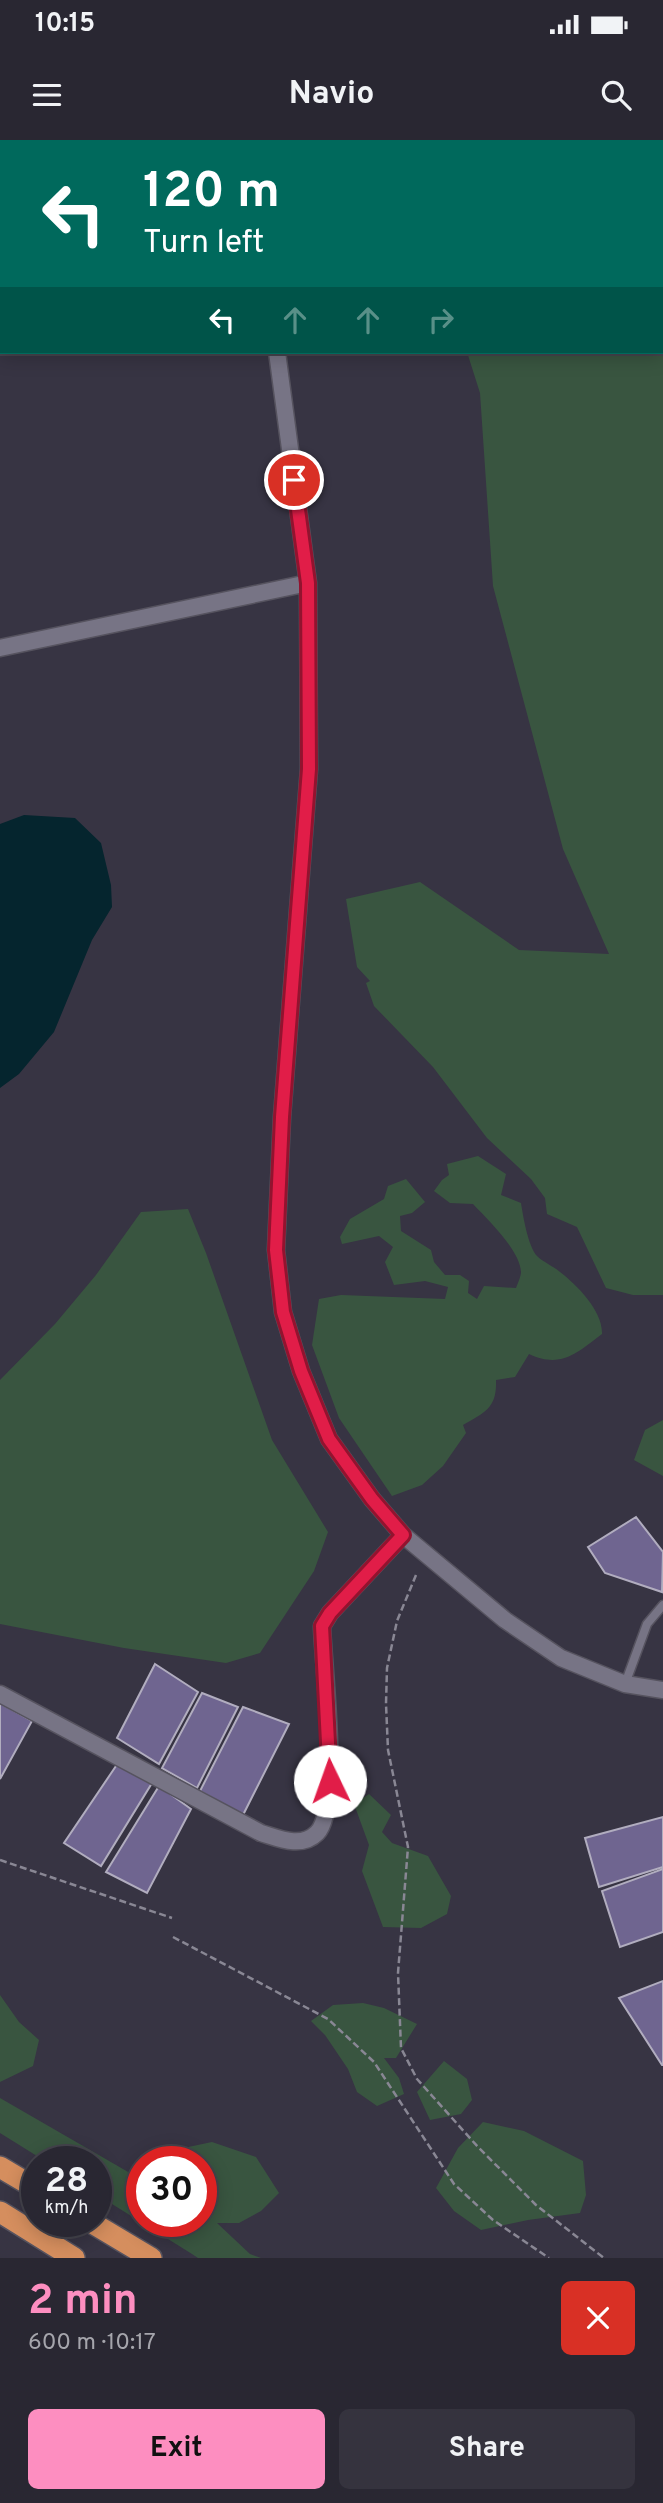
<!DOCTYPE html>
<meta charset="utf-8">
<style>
:root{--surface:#292732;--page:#35333e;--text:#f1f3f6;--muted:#a5a5ac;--line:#45444d;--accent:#fd8ec0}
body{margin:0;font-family:Overpass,sans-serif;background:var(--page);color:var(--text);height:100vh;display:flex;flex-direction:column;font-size:26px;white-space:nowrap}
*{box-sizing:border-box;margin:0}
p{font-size:23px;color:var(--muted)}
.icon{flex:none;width:38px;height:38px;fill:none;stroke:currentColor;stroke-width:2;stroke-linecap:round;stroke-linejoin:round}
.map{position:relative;height:2118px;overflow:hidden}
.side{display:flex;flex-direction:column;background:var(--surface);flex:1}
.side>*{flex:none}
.top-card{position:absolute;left:0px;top:0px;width:663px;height:214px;box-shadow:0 4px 18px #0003,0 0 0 2px var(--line);background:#00695c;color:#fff;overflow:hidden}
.speed{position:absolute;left:21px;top:2006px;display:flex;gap:14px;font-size:35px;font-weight:700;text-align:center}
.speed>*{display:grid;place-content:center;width:91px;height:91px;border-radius:50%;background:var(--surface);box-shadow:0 4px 18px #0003,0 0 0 2px var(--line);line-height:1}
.speed small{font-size:18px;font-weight:400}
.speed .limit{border:10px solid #d22;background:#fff;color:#111}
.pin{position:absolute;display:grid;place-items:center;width:60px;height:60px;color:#fff;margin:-30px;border:4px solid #fff;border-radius:50%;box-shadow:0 2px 7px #0007}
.me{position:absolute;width:77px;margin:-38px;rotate:357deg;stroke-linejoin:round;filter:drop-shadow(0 0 5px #0008)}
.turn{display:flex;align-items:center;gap:24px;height:147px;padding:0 28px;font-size:32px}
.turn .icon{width:91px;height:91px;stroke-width:2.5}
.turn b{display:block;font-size:49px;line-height:60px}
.lanes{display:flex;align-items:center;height:66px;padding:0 28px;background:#0003;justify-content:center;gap:35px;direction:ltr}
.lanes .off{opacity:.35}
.round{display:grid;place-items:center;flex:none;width:74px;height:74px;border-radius:10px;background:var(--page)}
.summary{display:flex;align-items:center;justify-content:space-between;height:119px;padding:0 28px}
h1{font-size:42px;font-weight:700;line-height:52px;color:var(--accent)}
.primary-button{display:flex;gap:14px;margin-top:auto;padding:14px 28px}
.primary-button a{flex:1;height:80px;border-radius:10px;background:var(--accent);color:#111;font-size:28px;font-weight:700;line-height:80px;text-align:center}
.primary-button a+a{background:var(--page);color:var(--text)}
.status{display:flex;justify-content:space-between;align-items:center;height:49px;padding:0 35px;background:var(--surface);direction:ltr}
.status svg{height:19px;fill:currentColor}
header{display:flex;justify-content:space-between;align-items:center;height:91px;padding:0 28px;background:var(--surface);font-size:32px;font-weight:700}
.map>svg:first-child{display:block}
.green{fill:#395540}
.water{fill:#05252e}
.building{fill:#6f6590;stroke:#b1adbf;stroke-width:2}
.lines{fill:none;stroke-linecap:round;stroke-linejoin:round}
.lane-casing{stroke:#56535f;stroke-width:11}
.street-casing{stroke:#56535f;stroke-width:19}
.highway-casing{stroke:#56535f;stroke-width:24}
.path{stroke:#898794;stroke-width:2.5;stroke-dasharray:7 3.5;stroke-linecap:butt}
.lane{stroke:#777485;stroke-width:8}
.street{stroke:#777485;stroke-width:16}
.highway{stroke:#d58e5e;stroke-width:21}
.route-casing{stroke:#92132f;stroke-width:18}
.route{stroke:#e11d48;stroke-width:12}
</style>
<div class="status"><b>10:15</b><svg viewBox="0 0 49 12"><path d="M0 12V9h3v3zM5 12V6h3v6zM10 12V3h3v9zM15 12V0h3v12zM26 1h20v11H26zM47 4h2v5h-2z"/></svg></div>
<header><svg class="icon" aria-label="menu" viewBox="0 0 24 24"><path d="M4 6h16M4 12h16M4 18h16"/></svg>Navio<svg class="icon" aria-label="search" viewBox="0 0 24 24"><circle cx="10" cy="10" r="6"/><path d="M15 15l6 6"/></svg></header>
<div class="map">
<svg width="663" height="2118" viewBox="0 0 663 2118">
<rect width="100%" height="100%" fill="#373443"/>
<path class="green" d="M396,0H663V1155H633L606,1148L577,1087L547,1074L545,1058L531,1039L487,998L433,927L374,866L366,843L370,841L357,827L346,759L420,742L519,810L609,814L563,709L493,446L480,253L467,212H662V2Z
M478,1016L506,1034L501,1055L521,1063C523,1076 528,1106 537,1116C543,1122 553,1126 560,1132C577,1145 603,1171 602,1194C577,1213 561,1229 529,1214L515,1237L496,1240C497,1268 485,1272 463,1285L466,1293L443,1326L422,1345L392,1356L339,1278L312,1205L319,1159L341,1155L445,1159L448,1147L425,1141L394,1145L385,1122L393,1107L379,1096L342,1104L340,1097L350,1079L384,1059L388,1046L406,1039L425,1062L412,1073L400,1076L401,1091L431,1110L434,1122L445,1135H460L469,1141L468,1153L477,1159L484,1146L516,1148C518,1143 521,1136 521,1132C520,1110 487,1079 473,1064L450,1063L434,1051L442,1040L449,1035L447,1024Z
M188,1069L206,1113L272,1300L328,1392L314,1431L260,1513L226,1523L124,1508L0,1484V1240L55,1184L96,1135L141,1072Z
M663,1280V1336L634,1320L645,1290Z
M369,1654L391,1675L382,1692L392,1703L428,1716L451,1756L447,1774L421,1788L383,1787L362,1731L369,1705L354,1664Z
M0,1855L19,1882L39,1900L33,1926L0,1942Z
M363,1863L384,1868L417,1884L396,1918H384L399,1938L404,1954L377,1966L357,1952L348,1929L325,1895L311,1881L333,1865Z
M444,1921L467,1939L472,1960L461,1974L430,1980L417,1952Z
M0,1958L142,2040V2081H201V2021H176L174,2010L212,2002L256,2017L279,2053L261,2071L239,2083H217L250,2114L261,2118H198L192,2114L96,2054V2021H45L0,1993Z
M483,1982L524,1991L583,2021L586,2055L580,2073L528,2080L481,2090L454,2071L436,2048L458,2008Z"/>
<path class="water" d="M24,675L75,678L101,703L111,745L112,767L92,800L54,892L19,934L0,948V684Z"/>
<path class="building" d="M636,1377L663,1412L662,1452L605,1433L588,1407Z
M155,1524L198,1552L159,1624L117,1598Z
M202,1553L238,1567L197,1648L162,1628Z
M0,1563L32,1581L0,1639Z
M243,1567L289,1584L243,1675L200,1651Z
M118,1623L152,1643L101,1726L64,1703Z
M159,1646L191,1669L147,1753L106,1732Z
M663,1677V1727L599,1747L585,1698Z
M663,1729V1792L620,1807L602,1751Z
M663,1841V1925H662L619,1858Z"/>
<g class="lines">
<defs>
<path id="lane" d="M21,2L24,0
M0,13L2,12
M625,1544L647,1484L663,1465"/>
<path id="street" d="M236,0V2
M277,212L308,443L309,629L282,977L276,1110L283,1172L301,1231L329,1299L372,1359L403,1395L505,1480L561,1518L625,1544L663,1550
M0,508L308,443
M0,1554L261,1693C278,1698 301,1709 317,1693C341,1670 323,1524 322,1486L330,1473L403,1395"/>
<path id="highway" d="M0,2027L37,2049
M0,2072L74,2118
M89,2081L151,2118"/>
</defs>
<use href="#lane" class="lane-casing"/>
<use href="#street" class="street-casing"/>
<use href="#highway" class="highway-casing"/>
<path class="path" d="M416,1435L397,1481L387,1528L386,1564L388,1610L408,1707L398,1833L401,1908L417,1939L478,2007L536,2065L604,2118
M0,1720L172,1778
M173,1797L328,1879L374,1922L454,2044L493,2080L549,2118"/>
<use href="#lane" class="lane"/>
<use href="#street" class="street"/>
<use href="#highway" class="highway"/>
</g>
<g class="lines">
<defs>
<path id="route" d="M294,340L308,443L309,629L282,977L276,1110L283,1172L301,1231L329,1299L372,1359L403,1395L330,1473L322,1486L330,1641"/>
</defs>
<use href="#route" class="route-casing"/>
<use href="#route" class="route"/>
</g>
</svg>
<div class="speed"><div>28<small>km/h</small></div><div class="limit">30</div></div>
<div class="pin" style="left:294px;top:340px;background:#d93025"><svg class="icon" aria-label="arrive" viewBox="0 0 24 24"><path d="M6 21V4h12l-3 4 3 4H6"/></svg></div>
<svg class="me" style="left:330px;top:1641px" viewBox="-20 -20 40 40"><circle r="19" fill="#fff"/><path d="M0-13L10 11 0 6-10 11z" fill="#e11d48"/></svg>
<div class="top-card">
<div class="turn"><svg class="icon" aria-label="left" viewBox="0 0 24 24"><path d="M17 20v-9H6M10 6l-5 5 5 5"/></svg><div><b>120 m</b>Turn left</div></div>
<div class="lanes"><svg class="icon" aria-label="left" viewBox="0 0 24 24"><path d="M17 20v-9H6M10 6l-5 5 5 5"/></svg><svg class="icon off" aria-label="ahead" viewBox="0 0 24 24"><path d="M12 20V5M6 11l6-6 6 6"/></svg><svg class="icon off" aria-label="ahead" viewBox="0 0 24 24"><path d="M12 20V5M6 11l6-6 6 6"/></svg><svg class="icon off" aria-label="right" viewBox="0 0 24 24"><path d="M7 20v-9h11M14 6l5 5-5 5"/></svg></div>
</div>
</div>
<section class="side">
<div class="summary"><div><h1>2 min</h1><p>600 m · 10:17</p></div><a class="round" style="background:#d93025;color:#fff"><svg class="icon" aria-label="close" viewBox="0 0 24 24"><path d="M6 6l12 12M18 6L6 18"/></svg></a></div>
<div class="primary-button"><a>Exit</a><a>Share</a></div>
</section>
